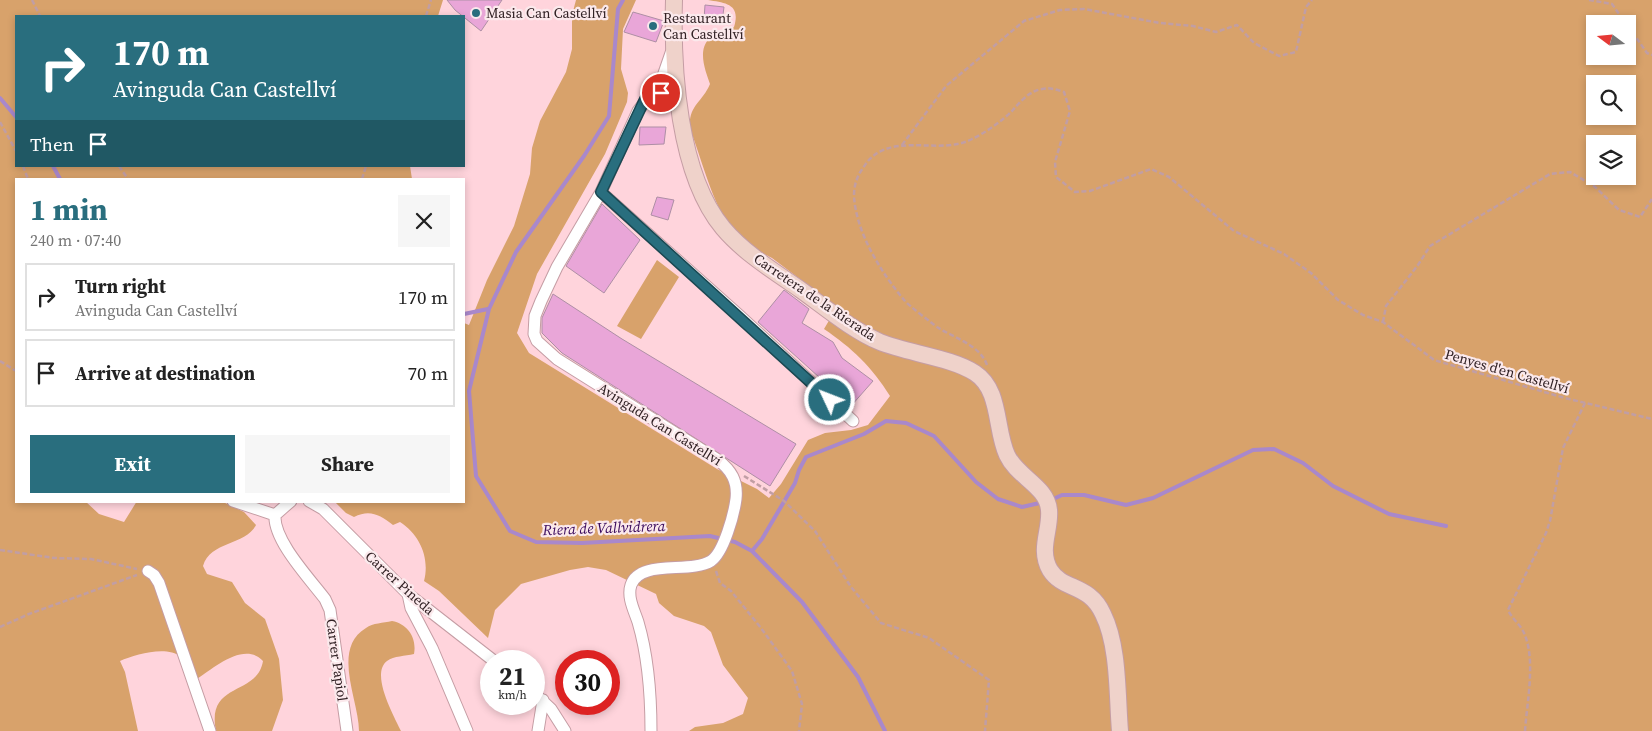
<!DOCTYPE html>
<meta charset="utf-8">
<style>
:root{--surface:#fff;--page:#f6f6f6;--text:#222;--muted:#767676;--line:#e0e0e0;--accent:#296e7e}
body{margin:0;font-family:"Source Serif 4",serif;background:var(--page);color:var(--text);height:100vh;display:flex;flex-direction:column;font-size:19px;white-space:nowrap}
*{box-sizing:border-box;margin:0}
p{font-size:16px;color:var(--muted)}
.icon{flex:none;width:28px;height:28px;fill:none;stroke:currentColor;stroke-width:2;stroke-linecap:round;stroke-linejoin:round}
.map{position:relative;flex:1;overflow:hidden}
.drawer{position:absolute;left:15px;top:178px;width:450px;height:325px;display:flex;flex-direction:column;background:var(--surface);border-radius:0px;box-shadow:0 2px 8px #0003}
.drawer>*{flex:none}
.top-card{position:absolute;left:15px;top:15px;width:450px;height:152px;border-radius:0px;box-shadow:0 2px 8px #0003;background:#296e7e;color:#fff;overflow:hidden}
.needle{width:32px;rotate:286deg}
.fabs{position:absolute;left:1586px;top:15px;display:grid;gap:10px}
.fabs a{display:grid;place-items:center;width:50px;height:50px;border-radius:0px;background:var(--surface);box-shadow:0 2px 8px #0003;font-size:25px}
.speed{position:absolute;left:480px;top:650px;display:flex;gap:10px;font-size:25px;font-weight:700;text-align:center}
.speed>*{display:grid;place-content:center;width:65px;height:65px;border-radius:50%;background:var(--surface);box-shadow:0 2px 8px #0003;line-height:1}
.speed small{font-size:12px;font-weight:400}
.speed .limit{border:8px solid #d22;background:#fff;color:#111}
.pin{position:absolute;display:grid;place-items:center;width:42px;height:42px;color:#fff;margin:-21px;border:2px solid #fff;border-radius:50%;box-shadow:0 1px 5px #0007}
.me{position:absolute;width:55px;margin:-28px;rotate:313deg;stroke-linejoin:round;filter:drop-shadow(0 0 4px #0008)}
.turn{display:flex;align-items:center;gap:18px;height:105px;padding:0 15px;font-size:22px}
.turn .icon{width:65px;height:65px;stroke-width:2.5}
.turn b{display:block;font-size:35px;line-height:42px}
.then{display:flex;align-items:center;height:48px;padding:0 15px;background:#0003;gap:10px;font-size:19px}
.round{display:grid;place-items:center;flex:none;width:52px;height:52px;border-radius:0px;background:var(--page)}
.headline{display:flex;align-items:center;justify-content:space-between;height:85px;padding:0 15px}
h1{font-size:30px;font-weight:700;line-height:38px;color:var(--accent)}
.button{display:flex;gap:10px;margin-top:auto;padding:10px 15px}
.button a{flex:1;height:58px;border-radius:0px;background:var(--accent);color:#fff;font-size:20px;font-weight:700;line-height:58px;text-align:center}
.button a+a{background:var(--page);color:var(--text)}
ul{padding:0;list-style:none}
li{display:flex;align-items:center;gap:15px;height:68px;margin:0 10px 8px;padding:0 5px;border:2px solid var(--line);border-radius:0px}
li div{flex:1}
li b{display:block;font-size:19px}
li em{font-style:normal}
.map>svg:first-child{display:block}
.green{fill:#d8a26b;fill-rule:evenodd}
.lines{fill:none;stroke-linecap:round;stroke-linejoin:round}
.stream{stroke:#a988cb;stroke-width:4}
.building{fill:#e9a6d8;stroke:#ae8fa5}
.street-casing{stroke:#c59da4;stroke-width:13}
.secondary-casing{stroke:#c59da4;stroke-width:18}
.path{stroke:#c19ea4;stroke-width:2.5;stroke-dasharray:5 2.5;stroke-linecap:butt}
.street{stroke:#fff;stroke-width:11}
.secondary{stroke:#efd2ca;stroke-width:16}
.route-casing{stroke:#1b4852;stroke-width:12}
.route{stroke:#296e7e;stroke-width:9}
.poi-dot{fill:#296e7e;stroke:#fbe9ec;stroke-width:2}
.labels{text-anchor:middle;stroke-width:4.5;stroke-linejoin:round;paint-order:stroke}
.poi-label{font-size:14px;fill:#312124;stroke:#fbe9ec;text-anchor:start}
.street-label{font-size:14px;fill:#312124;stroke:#fbe9ec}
.water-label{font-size:15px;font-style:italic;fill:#3a0a5c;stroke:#fbe9ec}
</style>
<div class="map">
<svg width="1652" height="731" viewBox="0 0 1652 731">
<rect width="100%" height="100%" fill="#ffd4dc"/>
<path class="green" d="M0,0H443L438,16H16V166H410L412,179H16V501H85L99,514L124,522L137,501H221L244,512L256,525C245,546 210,541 203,566L207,574L232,582L245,603L265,619L279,659L283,700L272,731H216C206,681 257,697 263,661C244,641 214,668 197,679C192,673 187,663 181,657C166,645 135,655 120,661L125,672L138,731H0Z
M576,0H636L623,29L621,69L628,93L627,102L605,154L537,274L517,333L529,353L717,469L757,489L769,498L781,484L808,440L825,433L851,430L868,425L890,396C872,367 852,348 824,329L837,307L772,258C759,252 735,234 727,222C711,198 701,157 690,129C688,105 702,103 710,84C706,72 697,51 709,39C716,34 727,31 734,27C741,4 726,3 708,0H1652V731H689L695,727L723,723L743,714L748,698L723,665L711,632L704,626L674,616L659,603L656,594L606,570L588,567L570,570L521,584L495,610L488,638L439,591L424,581C430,558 420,535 400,522L393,525C380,515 370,509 354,517L346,513L334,501H464V323L469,325L487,280L514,226L530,174L532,148L540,121L566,72L572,49V15ZM1595,24H1628V56H1595ZM1595,84H1628V116H1595ZM1595,144H1628V176H1595Z
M657,260L679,277L641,339L617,326Z
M392,621C408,624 417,638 414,654C405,656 394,656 387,661C370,674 394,716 401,731H359C359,700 331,649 366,628C373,623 383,623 392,621Z"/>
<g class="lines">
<path class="stream" d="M623,0L618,9L609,116L584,156L516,252L489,309L469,391L476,476L510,531L536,542L582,543L710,536L735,542L752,551L802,602L858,677L885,731
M0,98L16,117
M53,166L60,179
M464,314L488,309
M1051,500L1062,495H1084L1126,505L1153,498L1253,450L1274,449L1303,463L1333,486L1389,514L1446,526
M752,551L762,539L795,483L799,470L806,457L864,434L886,421L906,423L934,436L976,482L998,499L1022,507L1044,502"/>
</g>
<path class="building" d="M447,0H502L481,31L455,10Z
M705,5L724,7L722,22L704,19Z
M633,12L664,21L656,42L624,32Z
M640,127H666L664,144L639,145Z
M657,197L674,200L668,220L651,215Z
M602,204L640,240L604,293L566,266Z
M784,290L809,309L802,323L833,342L842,358L873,381L851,406L758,322Z
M553,294L622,339L796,444L770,486L562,353L542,333V318Z"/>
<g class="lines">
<defs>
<path id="street" d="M647,98L656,94H678
M601,192L740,316L853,421
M233,501L275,515
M309,501L323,509L408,594L494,661
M275,515C273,540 309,578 325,599L330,610L347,731
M275,515L291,501
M148,571L154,575L159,583L210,731
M408,594L411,608L432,648L467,731
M534,693L551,709L565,731
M538,731L543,700
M651,731C651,695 648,656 638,622C634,610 627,597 631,585C640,559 690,574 711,561C724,552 734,514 736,499C738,481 731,470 718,460L557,359L537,341L534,334L535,316L541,301L557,267L601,192L638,111L662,79L671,53"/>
<path id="secondary" d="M674,0C672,68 678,174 723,228C744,253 775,272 801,290C826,308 852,330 880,342C907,353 953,358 975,373C1001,390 995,429 1007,455C1017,477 1047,486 1049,510C1051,530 1038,549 1050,570C1063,591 1089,583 1103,614C1119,646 1117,696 1120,731"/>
</defs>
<use href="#street" class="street-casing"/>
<use href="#secondary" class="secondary-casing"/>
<path class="path" d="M32,0L40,16
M1589,0L1612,4L1626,24
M426,16L431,0
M1628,26L1647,53L1652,55
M0,122L16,151
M902,145L946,86L1024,21L1060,10L1084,9L1160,23L1193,26L1216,32L1237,25L1254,43L1279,56L1296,52L1306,7L1312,0
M23,166L28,179
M119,166L128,179
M362,179L366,166
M1383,322L1386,306L1418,265L1430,246L1550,174L1570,172L1594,186L1619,210L1640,217L1652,199
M0,361L16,371
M987,365C980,345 954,338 937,327C933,324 908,305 905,301C882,274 856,233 854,196C854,185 857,176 863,168C887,128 938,157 972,139C985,133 1002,121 1012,111C1020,102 1029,91 1042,89C1050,87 1057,90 1064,92L1070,111L1055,162L1056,177L1075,192L1090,191L1151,169L1169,177L1234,231L1284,254L1311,273L1338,300L1363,315L1383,322L1434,360L1565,398L1652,419
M744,476L784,501L815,531L851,587L881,623L929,638L989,680L985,731
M0,550L54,558L91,559L137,569
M716,571L720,583L731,591L761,628L792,671L802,704L799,731
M0,627L29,614L137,575
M1525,731C1527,702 1536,659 1524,633C1520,624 1512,619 1508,610L1546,533L1550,521L1563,448L1585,403"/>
<use href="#street" class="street"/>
<use href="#secondary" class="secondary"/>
</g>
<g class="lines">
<defs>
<path id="route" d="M661,93L645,99L601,192L830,400"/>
</defs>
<use href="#route" class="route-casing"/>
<use href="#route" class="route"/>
</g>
<g class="poi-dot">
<circle cx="476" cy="13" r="5"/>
<circle cx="653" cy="26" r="5"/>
</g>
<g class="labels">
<g class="poi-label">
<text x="486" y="18">Masia Can Castellví</text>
<text x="663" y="23">Restaurant<tspan x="663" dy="16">Can Castellví</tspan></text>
</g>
<g class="street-label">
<text transform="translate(815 297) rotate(34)" y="5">Carretera de la Rierada</text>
<text transform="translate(1507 371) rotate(16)" y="5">Penyes d'en Castellví</text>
<text transform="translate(660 424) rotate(32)" y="5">Avinguda Can Castellví</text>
<text transform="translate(400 583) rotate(42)" y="5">Carrer Pineda</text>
<text transform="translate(337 660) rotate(82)" y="5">Carrer Papiol</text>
</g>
<g class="water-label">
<text transform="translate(604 528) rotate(-2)" y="5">Riera de Vallvidrera</text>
</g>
</g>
</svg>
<div class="fabs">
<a><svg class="needle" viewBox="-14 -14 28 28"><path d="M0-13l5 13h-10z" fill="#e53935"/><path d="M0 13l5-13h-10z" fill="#767676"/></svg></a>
<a><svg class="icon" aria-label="search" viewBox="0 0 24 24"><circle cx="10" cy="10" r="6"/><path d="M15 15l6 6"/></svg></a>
<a><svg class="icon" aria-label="layers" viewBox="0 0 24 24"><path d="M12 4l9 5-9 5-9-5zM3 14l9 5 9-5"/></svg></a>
</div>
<div class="speed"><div>21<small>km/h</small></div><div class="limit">30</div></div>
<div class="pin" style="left:661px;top:93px;background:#d93025"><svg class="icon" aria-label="arrive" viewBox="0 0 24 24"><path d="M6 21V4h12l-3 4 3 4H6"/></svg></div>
<svg class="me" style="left:830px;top:400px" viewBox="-20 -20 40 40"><circle r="17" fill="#296e7e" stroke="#fff" stroke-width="3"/><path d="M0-11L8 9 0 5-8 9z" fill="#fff"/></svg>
<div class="top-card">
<div class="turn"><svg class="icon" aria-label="right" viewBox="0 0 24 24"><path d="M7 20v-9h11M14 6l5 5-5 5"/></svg><div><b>170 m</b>Avinguda Can Castellví</div></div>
<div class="then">Then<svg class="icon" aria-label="arrive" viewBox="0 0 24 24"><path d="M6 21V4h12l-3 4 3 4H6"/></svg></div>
</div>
<section class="drawer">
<div class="headline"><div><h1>1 min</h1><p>240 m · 07:40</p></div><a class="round"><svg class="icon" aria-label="close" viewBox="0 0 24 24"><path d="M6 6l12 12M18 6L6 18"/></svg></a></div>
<ul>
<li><svg class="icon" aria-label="right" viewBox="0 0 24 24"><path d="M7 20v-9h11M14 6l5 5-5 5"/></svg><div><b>Turn right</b><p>Avinguda Can Castellví</p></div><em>170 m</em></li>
<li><svg class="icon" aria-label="arrive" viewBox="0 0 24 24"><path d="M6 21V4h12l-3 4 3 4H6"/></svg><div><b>Arrive at destination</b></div><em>70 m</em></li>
</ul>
<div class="button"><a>Exit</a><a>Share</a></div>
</section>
</div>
